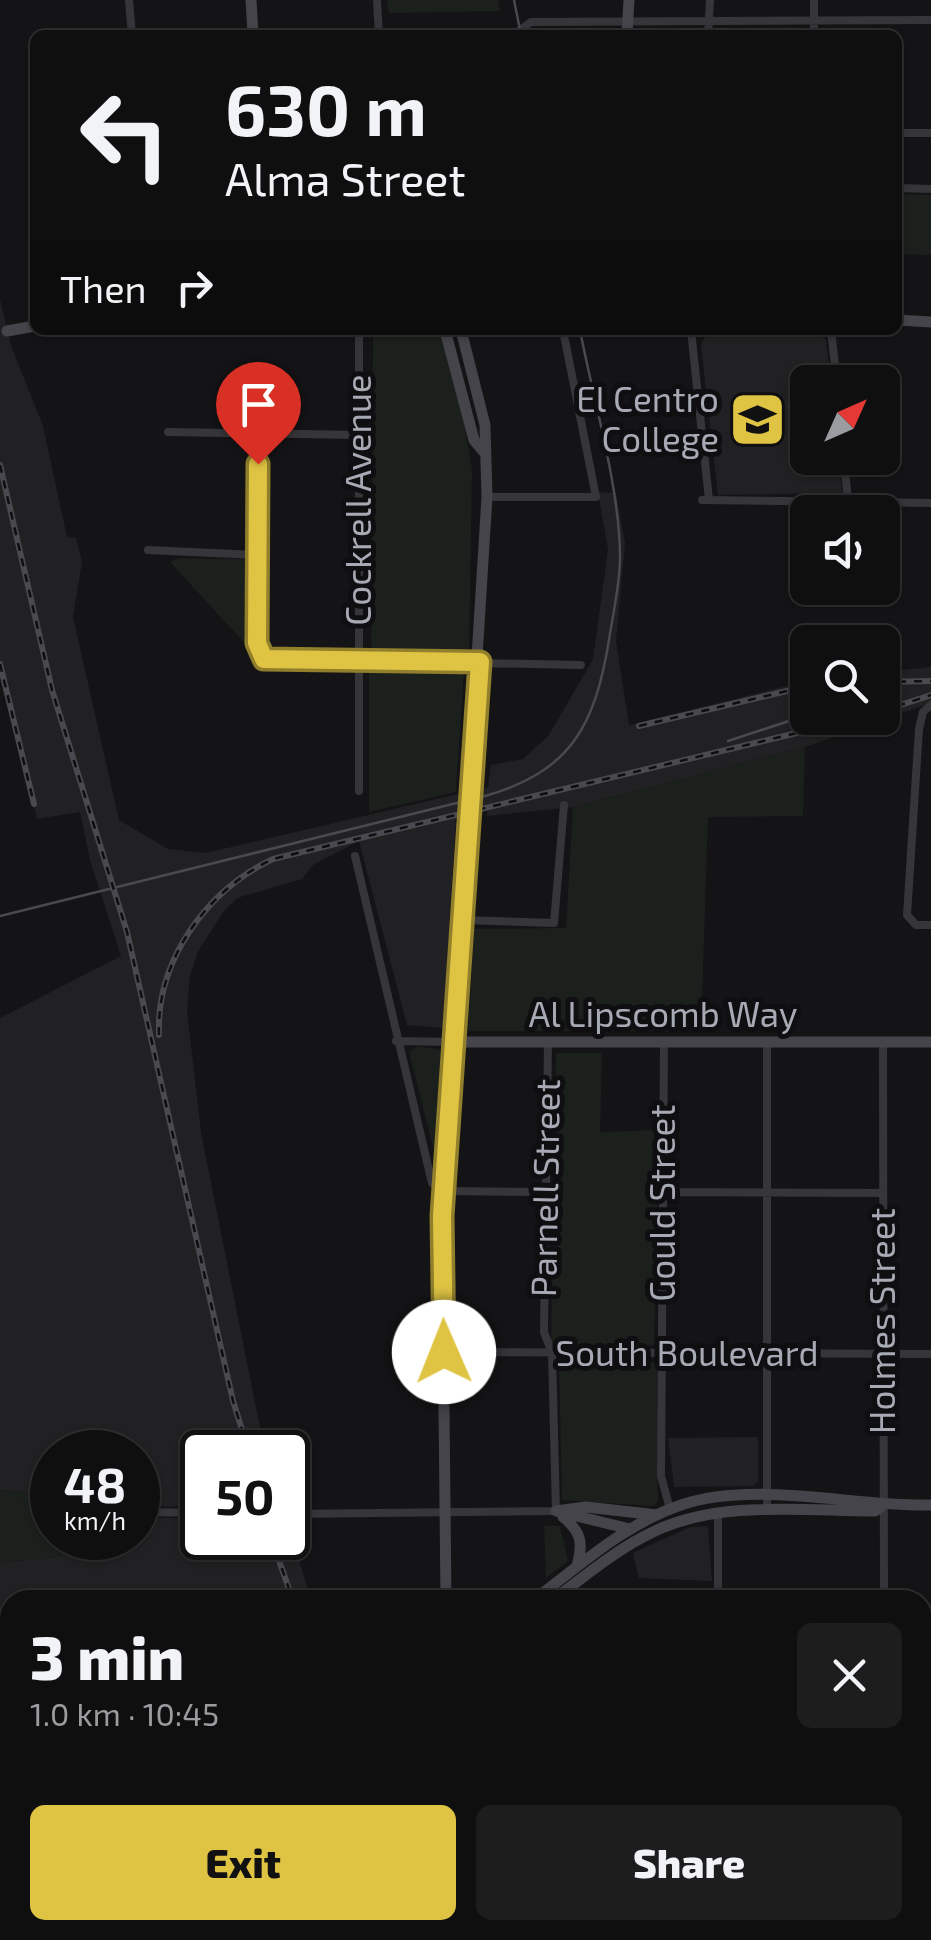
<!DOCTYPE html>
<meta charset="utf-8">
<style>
:root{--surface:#0f0f10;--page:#1d1d1e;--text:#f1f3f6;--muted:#9b9c9f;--line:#2f2f30;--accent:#dfc443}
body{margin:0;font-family:"Exo 2",sans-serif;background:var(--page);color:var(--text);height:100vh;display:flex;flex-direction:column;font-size:38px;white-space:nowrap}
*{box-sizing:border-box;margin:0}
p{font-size:32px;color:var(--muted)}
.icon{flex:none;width:55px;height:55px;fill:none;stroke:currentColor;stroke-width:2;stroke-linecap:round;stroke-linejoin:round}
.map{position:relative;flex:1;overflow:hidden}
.side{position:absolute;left:0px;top:1590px;width:932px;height:350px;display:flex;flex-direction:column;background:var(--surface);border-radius:30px 30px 0 0;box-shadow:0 2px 8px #0004,0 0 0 2px var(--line)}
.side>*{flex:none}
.top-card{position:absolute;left:30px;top:30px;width:872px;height:305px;border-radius:15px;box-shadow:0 2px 8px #0004,0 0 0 2px var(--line);background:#0f0f10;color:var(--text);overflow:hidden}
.needle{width:65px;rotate:45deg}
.controls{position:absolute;left:790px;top:365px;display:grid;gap:20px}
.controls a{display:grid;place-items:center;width:110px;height:110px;border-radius:15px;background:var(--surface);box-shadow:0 2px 8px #0004,0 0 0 2px var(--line);font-size:50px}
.speed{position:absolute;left:30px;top:1430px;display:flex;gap:20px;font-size:50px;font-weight:700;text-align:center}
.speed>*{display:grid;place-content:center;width:130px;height:130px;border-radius:50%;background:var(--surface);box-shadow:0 2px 8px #0004,0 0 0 2px var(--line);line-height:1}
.speed small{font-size:25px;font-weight:400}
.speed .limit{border:5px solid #111;border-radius:15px;background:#fff;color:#111}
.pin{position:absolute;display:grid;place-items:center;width:85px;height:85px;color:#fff;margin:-102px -42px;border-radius:50% 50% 50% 0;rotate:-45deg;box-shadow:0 0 10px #0007}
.pin .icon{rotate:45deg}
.me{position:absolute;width:110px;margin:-55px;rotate:359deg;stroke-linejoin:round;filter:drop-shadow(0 0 8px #0008)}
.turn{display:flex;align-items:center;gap:35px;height:210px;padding:0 30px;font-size:45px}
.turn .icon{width:130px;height:130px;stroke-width:2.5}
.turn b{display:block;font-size:70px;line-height:85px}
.then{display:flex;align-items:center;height:95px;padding:0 30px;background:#0003;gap:20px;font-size:38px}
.round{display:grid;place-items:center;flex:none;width:105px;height:105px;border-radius:15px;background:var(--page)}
.head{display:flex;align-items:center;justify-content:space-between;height:170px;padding:0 30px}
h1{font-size:60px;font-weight:800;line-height:75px}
.action{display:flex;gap:20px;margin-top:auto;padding:20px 30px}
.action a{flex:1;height:115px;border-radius:15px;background:var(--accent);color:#111;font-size:40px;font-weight:800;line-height:115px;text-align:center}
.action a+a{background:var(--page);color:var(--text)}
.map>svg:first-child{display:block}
.built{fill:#212022}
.green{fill:#1b201c}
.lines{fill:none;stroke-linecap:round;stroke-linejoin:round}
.street{stroke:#36363a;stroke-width:8}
.secondary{stroke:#44444a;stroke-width:11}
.tram{stroke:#49494f;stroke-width:2.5}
.rail-casing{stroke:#49494f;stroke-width:6}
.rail{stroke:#0f0f11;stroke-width:2.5;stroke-dasharray:8;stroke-linecap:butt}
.route-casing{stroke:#917f2c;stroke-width:25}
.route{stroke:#dfc443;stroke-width:18}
.labels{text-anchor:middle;stroke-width:10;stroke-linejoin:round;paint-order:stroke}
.poi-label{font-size:35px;fill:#a7a9b4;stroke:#0f0f11;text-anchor:end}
.street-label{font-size:35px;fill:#a7a9b4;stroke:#0f0f11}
</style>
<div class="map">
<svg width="931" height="1940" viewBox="0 0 931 1940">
<rect width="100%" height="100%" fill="#141416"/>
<path class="built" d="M0,299L11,346L43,426L67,537L76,538L82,562L73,617L119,820L168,849L206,853L488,787L491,765L523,759L549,735L593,659L608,550L598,492L616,493L625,543L616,641L629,725L807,681L808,718H882L883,672L931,667V703L805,747L573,807L487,816V810L456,816L443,1028L407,1025L359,841L313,865L302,879L237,898L224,911L198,951L190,976L187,1010L201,1133L265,1452H202V1506L138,1507V1452H52V1494L0,1490V1018L121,956L90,860L80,812L37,819L0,672Z
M816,331L826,339L831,382H808V458H839L842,493L718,495L701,345L705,336L712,332Z
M758,1437V1482L753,1486L674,1487L668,1438Z
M138,1517L202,1519V1538H288L289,1526L311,1600H10V1801L0,1800V1563L91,1553L92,1538H138Z
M708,1526L712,1581L639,1578L633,1553L690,1527Z
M58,1930H320L322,1940H39Z
M325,1930H391L394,1940H326Z"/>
<path class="green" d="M387,0H498L500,11L389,13Z
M898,194L931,195V255L898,254Z
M413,330H440L460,399L472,469L469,654H371L373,336Z
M178,558L243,559L252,567L251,650L170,562Z
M464,671L456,792L369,812V673Z
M805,747L803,816L708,817L701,1031H468L474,929L566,928L573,807Z
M417,1046L441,1050L434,1151L409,1052Z
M556,1053H602L600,1132L659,1130L654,1345L551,1346Z
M559,1361L657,1362L658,1501L653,1506L562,1500Z
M0,1490L52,1494V1538H92V1553L0,1563Z
M544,1526H560L568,1561L546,1578Z
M10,1887V1930H58L39,1940H0V1890Z"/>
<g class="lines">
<path class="street" d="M129,0L132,35
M377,0L379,35
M513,35L531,22L931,20
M708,35L710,0
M814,35V0
M898,133H931
M898,188L931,189
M691,330L709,500
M831,330L837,382
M168,432L359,435
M258,433L257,643L264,659L581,665
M844,458L848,502
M487,497H596L563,330
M702,500L931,503
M148,550L257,555
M931,705L923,712L919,729L907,915L916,925H931
M359,791V330
M355,856L432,1183L444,1191L545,1192
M462,920L554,923L564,805
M396,1041L454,1042
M664,1042L661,1476L670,1509
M883,1043L884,1600
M663,1192L883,1193
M444,1352L931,1354
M767,1511V1042
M138,1512L202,1513
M718,1513V1600
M288,1514L556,1511L552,1353L544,1332L548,1042
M922,1643H931
M922,1908H931
M584,1930V1940
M716,1930L717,1940
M827,1930V1940"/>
<path class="secondary" d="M251,0L253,35
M627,35L629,0
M898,320L931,322
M371,330H374
M445,330L474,440L483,451
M7,331L35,326
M454,1042H931
M556,1511L586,1507L657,1515
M556,1511L630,1529
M563,1517C582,1532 583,1544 577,1566
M446,1600L442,1216L487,497L485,425L461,330
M534,1600C580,1565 625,1524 681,1505C755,1480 854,1507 931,1505
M553,1600C585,1576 618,1548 655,1531C721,1500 804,1511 875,1511L883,1505
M922,1773H931
M0,1861L10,1858
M0,1870L10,1868
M444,1940V1930"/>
<path class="tram" d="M514,0L521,35
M882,702L890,700
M728,741L792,720
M0,916L485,796C572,771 595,725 609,640C613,613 620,585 620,557C620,488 593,399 580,330"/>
<defs>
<path id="rail" d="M0,465L52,690L127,932L233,1401L249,1452
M0,664L34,804
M882,682L931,681
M882,711L931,695
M639,726L808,686
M159,1035C156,960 207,890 273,859L859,718
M271,1538L293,1600
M353,1930L355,1940
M374,1930L376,1940"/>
</defs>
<use href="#rail" class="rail-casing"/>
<use href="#rail" class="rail"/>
</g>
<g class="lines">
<defs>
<path id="route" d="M258,464L257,643L264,659L480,662L442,1216L444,1352"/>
</defs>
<use href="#route" class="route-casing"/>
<use href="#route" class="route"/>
</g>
<defs>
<symbol id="university-square" viewBox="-11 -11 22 22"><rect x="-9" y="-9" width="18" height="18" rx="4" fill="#dfc443" stroke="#0f0f11"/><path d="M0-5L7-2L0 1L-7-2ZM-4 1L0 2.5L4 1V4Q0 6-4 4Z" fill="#111"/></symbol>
</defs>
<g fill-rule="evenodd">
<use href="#university-square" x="726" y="388" width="63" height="63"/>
</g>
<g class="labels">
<g class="poi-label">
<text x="719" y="412">El Centro<tspan x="719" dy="40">College</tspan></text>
</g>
<g class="street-label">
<text transform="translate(359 500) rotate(-90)" y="12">Cockrell Avenue</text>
<text x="663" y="1027">Al Lipscomb Way</text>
<text transform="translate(546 1188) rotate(-89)" y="12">Parnell Street</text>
<text transform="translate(663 1203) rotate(-90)" y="12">Gould Street</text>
<text transform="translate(883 1321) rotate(-90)" y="12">Holmes Street</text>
<text x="687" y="1366">South Boulevard</text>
</g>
</g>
</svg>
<div class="controls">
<a><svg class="needle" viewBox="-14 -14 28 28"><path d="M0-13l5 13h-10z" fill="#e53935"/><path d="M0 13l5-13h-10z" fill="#9b9c9f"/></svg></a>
<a><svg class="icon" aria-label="sound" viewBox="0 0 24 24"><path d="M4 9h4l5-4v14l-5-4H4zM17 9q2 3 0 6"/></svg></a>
<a><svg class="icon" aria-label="search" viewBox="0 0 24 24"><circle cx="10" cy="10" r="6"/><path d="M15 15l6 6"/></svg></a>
</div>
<div class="speed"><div>48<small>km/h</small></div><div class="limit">50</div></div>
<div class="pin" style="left:258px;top:464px;background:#d93025"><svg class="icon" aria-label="arrive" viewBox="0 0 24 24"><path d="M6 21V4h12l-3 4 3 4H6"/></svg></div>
<svg class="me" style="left:444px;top:1352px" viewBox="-20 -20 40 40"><circle r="19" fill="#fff"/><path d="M0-13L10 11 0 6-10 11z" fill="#dfc443"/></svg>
<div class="top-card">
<div class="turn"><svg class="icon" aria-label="left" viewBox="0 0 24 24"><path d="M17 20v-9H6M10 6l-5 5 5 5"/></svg><div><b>630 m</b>Alma Street</div></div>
<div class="then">Then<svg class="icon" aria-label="right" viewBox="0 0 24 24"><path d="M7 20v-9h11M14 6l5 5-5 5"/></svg></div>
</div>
<section class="side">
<div class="head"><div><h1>3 min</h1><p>1.0 km · 10:45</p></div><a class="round"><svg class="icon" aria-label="close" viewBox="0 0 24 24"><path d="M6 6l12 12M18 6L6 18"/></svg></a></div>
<div class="action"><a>Exit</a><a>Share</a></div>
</section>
</div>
